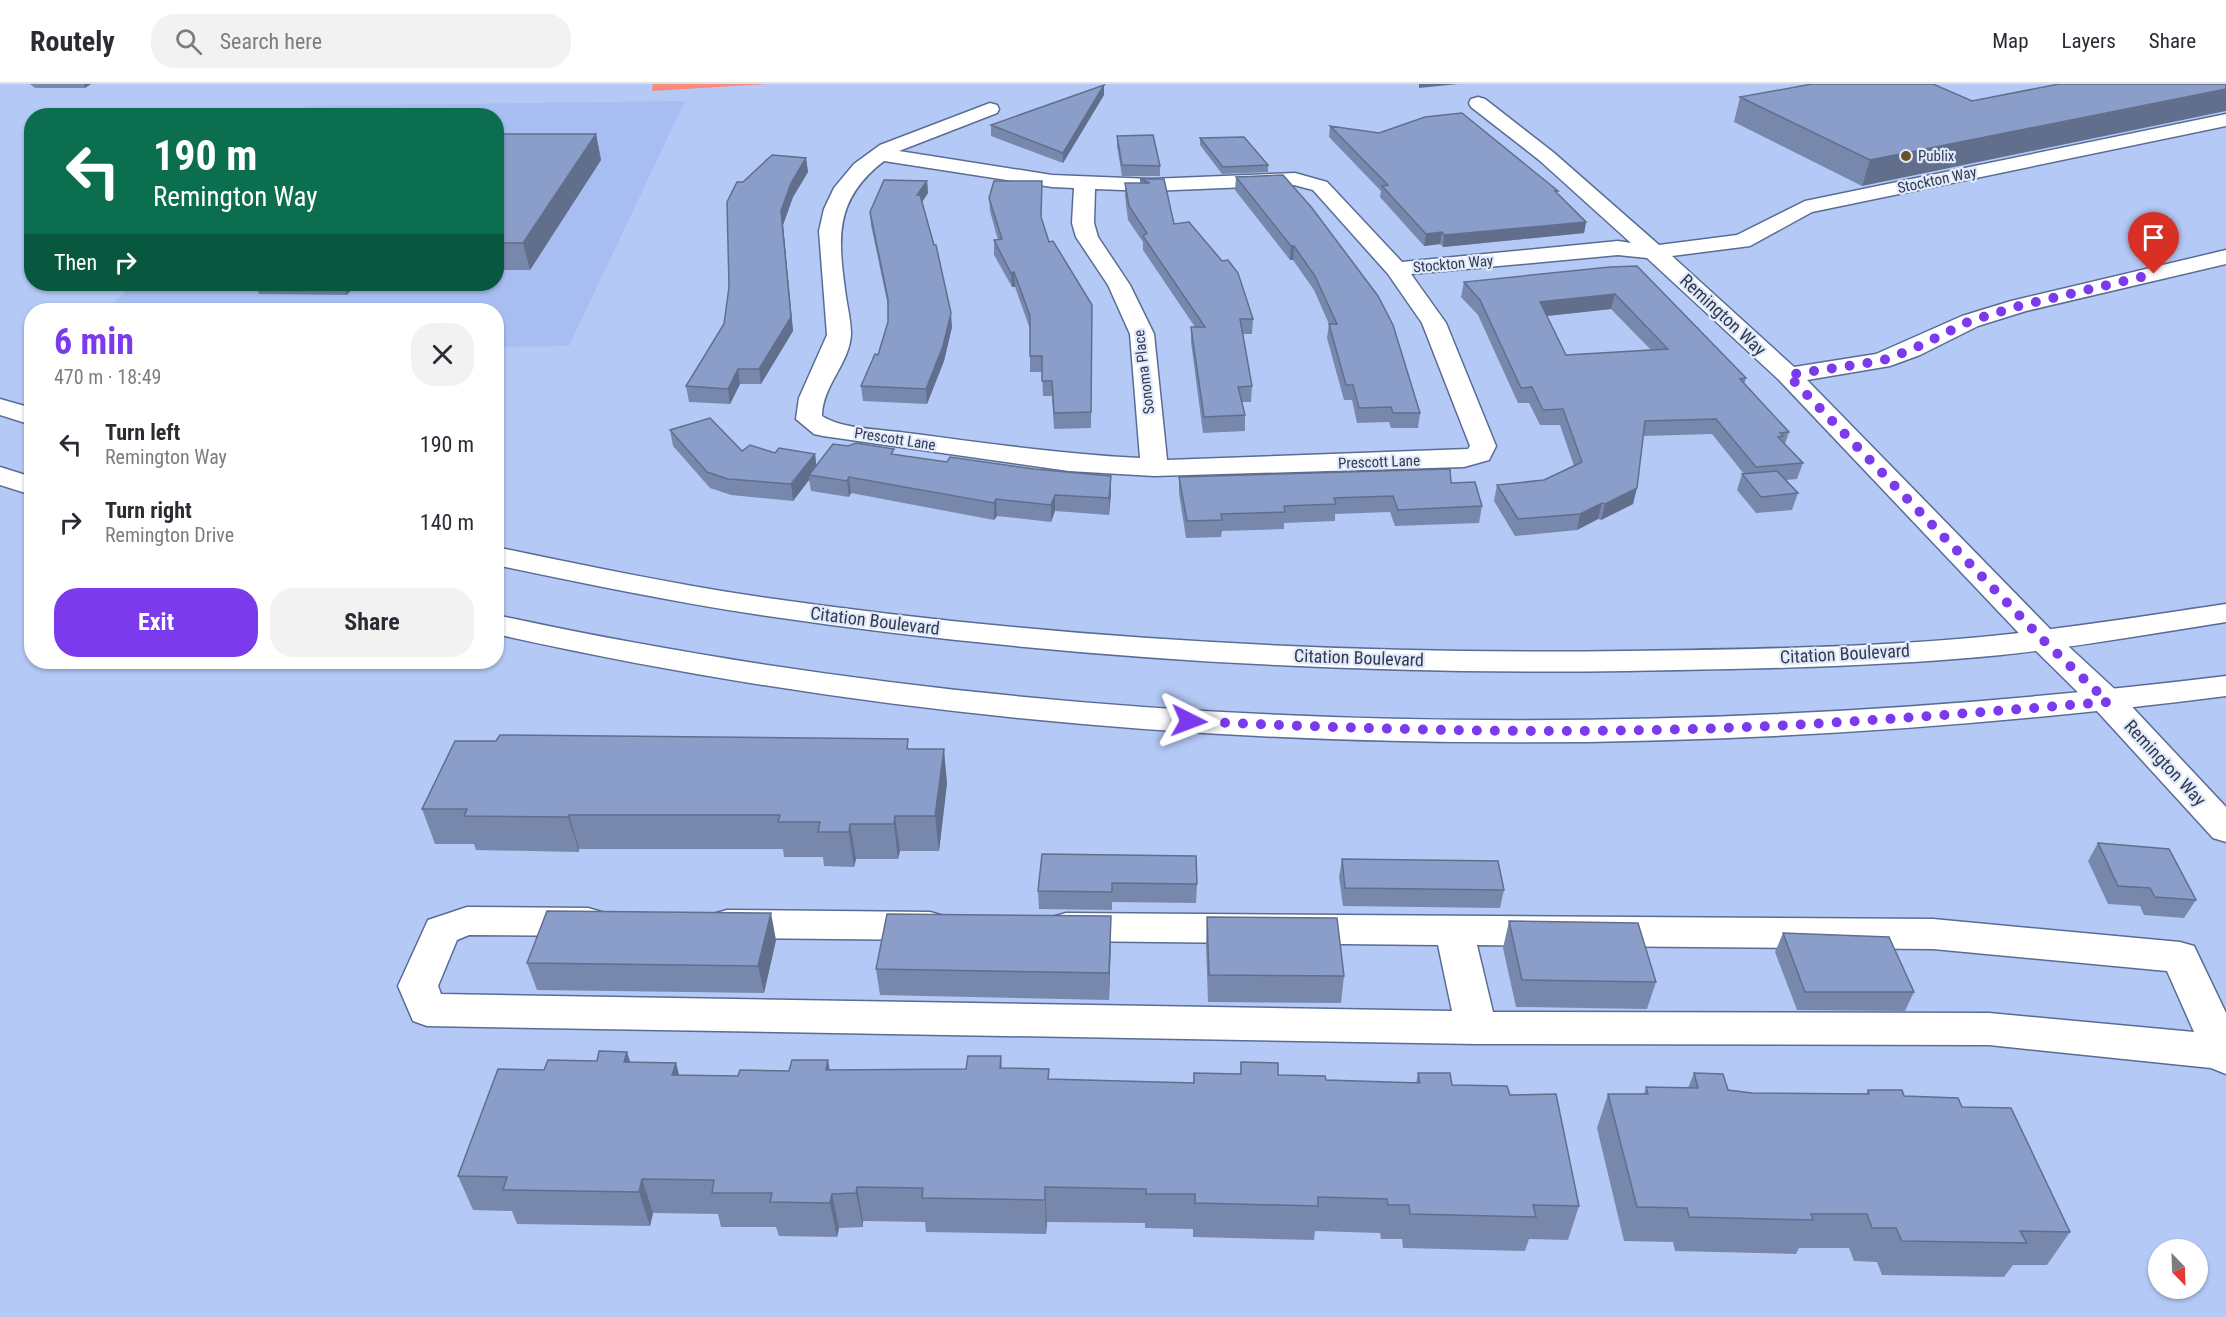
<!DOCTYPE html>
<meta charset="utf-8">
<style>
:root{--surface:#fff;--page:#f2f2f3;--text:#2b2b33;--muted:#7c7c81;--line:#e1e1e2;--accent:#7c3aed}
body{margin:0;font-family:"Roboto Condensed",sans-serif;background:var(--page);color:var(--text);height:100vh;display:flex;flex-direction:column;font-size:22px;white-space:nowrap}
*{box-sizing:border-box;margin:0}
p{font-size:20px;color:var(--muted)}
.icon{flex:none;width:33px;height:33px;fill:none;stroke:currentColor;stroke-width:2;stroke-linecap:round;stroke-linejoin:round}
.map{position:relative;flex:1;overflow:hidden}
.drawer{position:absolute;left:24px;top:219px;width:480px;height:366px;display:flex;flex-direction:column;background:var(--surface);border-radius:24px;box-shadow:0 2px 4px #0004}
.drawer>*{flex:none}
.top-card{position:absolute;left:24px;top:24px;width:480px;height:183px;border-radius:24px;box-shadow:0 2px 4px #0004;background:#0b6e4f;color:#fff;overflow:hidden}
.needle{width:39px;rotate:157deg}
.controls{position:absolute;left:2148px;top:1155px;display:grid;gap:12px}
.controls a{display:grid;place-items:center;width:60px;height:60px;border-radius:50%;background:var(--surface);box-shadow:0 2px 4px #0004;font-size:30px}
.pin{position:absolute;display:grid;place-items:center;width:51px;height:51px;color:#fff;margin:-62px -26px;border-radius:50% 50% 50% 0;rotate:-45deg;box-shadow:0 0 6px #0007}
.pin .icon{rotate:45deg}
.me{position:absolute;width:66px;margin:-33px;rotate:93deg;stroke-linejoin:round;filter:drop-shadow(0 0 4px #0008)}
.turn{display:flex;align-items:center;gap:21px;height:126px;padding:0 30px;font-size:27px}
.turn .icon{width:78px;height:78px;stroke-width:2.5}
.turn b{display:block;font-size:42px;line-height:51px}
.then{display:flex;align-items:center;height:57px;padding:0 30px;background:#0003;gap:12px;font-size:22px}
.round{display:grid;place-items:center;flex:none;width:63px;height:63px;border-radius:24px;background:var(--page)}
.overview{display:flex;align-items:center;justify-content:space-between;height:102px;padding:0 30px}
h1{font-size:36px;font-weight:700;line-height:45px;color:var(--accent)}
.action{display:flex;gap:12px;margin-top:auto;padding:12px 30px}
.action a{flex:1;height:69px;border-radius:24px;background:var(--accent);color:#fff;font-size:24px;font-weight:700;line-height:69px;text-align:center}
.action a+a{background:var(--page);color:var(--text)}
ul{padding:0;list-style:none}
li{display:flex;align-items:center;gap:18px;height:78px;padding:0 30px}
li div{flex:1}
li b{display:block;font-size:22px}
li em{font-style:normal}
header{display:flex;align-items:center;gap:36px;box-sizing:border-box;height:84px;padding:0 30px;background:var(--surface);border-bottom:2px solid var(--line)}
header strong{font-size:28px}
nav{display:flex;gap:33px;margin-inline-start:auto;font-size:21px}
.search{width:420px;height:54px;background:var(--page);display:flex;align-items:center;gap:15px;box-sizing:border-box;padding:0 21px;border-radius:24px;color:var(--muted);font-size:22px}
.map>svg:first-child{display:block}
.built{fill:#a8bef2}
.green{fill:#f9887e}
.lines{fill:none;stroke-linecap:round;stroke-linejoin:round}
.minor-casing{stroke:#5a6c94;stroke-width:3}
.secondary-casing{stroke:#5a6c94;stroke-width:3}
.minor{fill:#fff;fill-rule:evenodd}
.secondary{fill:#fff;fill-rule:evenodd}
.wall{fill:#7888ad;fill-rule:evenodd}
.shaded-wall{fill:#616f8d}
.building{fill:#8b9ec9;stroke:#616f8d;stroke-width:1.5;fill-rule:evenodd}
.route{stroke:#7c3aed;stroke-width:10;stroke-dasharray:0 18}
.poi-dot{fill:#675321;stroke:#e1eafc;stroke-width:2}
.labels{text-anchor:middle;stroke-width:4.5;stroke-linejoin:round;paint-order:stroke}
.far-poi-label{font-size:15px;fill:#323b4d;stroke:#e1eafc;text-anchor:start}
.far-street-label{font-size:15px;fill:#323b4d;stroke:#e1eafc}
.street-label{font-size:18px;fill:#323b4d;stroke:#e1eafc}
</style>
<header>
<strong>Routely</strong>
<div class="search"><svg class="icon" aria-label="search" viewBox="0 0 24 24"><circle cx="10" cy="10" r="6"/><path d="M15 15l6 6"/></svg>Search here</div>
<nav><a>Map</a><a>Layers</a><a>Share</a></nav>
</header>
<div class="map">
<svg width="2226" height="1233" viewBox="0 0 2226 1233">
<rect width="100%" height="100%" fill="#b4c9f6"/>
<path class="built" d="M685,17L569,262L497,263L496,226H107L133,200H496V32L296,31L306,22Z"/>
<path class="green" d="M653,0H767L652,7Z"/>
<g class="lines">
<defs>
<path id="minor" d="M1478,13L1485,15L1553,68L1659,161L1737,151L1805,117L2226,30V42L1812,128L1750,162L1672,172L1794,283L1876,270L1962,232L2011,217L2226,166V180L2026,227L1978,242L1920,271L1890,282L1807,296L2054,549L2120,610L2226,723V758L2213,754L2096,626L2032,563L1779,296L1647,174L1618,171L1411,190L1446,239L1496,362L1489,376L1464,383L1154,392L1069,387L823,352L814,350L796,335L799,314L827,251L819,147L824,125L834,104L854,80L880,61L990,19L997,21L999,25L997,29L899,67L1052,91L1151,95L1295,89L1327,98L1402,178L1618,157L1631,159L1539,76L1471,23L1469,19L1471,15ZM884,77L1052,103L1074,104L1072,139L1076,153L1108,201L1130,250L1140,374C1061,370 985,359 907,349C881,345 844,346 822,332C822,302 850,279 851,250C851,238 848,225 846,213C838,155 833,116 884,77ZM1294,101L1313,106L1388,190L1422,239L1470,362L1468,365L1167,376L1154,250L1130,201L1098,153L1094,139L1095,105L1151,107Z
M467,823L588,824L602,828L607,838L602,848L588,852L469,851L457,856L438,902L441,910L1452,927L1438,861L1066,857L1052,853L1047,843L1052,833L1066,829L1933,835L2180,858L2194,862L2226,929V990L2211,984L1989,961L1476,960L427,942L413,937L398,902L428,836ZM1477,861L1933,865L2167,887L2194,948L1989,929L1493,928Z
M727,826L930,828L944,832L949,842L944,852L930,856L727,854L713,850L708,840L713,830Z"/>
<path id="secondary" d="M0,315L32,324V341L0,331Z
M0,383L32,393V411L0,401Z
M496,463C582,481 668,499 754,512C1043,554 1334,571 1626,567C1751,565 1876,564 2001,551C2076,543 2151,531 2226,520V538C2151,550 2076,563 2001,571C1877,583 1751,585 1626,587C1334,591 1043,573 754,530C668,517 582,499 496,481Z
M496,531C1062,654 1652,662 2226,592V612C1652,685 1062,677 496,550Z"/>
</defs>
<use href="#minor" class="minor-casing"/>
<use href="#secondary" class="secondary-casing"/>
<use href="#minor" class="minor"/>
<use href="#secondary" class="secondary"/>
</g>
<path class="wall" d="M30,0H105H91L85,4H35Z
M1933,0L1862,102L1734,38L1740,13Z
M1104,11L1063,79L991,52V41Z
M1330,42L1558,110L1586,138L1584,149L1443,163L1440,160L1424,162L1380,113L1381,107L1329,53Z
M496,50H596L601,76L530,186H496Z
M1117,52L1160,82V92H1122L1117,62Z
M1200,54L1268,81V88L1222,90L1200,61Z
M806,74L808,88L793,113L783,141L793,247L761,300H740L730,320L689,318L686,302L724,240L743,98Z
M1283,91L1420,329L1418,344H1391L1389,338L1357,339L1352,316H1344L1327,254L1329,240L1314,206L1293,176H1290L1235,106L1236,93Z
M1140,95H1164L1174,140L1253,235L1252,250H1242L1252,302L1251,318H1242L1245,331V347L1203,349L1191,258V243H1195L1143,166V158L1128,136L1125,112V99H1140Z
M927,97L928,109L922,118L952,243L944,277L927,320L863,317L861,302L878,271L888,238V222L871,141L870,128Z
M1042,111L1041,135L1049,158L1092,221L1091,344L1054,345L1052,312H1043L1042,288H1030V245L1015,203H1012L994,171V156H998L990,127L989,114Z
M1610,183L1746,294L1744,300L1789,348L1785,360L1803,379L1797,395L1786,396L1798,409L1792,426L1756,429L1737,406L1742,390H1744L1712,350L1643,352L1633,420L1601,436L1598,435L1577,446L1515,452L1494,417L1497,401L1544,396L1574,382L1560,341H1540L1529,319H1518L1478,231L1461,213L1464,198ZM1611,225L1651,266L1566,271L1547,232Z
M255,200H356L347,211L259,210Z
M670,346L742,367L815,370L816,381L895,370L1111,409L1109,431L1055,427L1051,438L997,432L994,436L851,409L849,413L811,407L809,396L793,417L731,411L710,404L673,362Z
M1179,393L1451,399L1482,422L1479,439L1395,442L1390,428L1335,430V437L1284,439V445L1222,447L1221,453L1186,454L1179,409Z
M909,665L947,699L939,767H900L898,775H856L854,783L824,782L823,773H784L783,765H579V768L476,766L474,760H435L422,725Z
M2098,759L2196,816L2184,834L2144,831L2140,822L2108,820L2088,777Z
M1042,770L1197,800L1196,819L1112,818V826L1039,825L1038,807Z
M1342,775L1504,806L1500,824L1343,822L1339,793Z
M1111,832L1109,916L880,911L876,885Z
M1207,833L1344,892L1341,919L1208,918L1206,860Z
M1509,837L1656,898L1647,925L1516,923L1503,864Z
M1783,849L1914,908L1905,927L1797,926L1775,868Z
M776,856L764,909L537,906L527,879Z
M1001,972L1002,984L1049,995L1193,999L1194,989L1240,990L1241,978L1278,991L1326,996L1416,999L1418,989L1452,1001L1510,1011L1579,1122L1568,1156L1529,1155L1525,1167L1403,1164L1402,1155H1381L1380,1149L1315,1147L1314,1156L1193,1153V1145L1145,1144V1139L1047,1138L1046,1150L926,1148L925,1138L863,1137V1143L839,1144L837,1153L779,1152L776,1143H721L718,1130L653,1129L650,1142L517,1140L512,1127L473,1126L458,1092L544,986L597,977L630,978L679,991L738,992L789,987L966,985Z
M1694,989L1728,1006L1752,1009L1866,1010L1868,1006L1962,1023L2070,1148L2047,1181H2013L2004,1193L1882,1191L1877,1178L1854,1177L1849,1164H1799L1796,1170L1675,1167L1673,1158L1624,1157L1597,1044L1608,1010H1644L1646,1003L1688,1004Z"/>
<path class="shaded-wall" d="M84,0H91L85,4Z
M1419,0H1458L1419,4Z
M1104,1V11L1063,79V69Z
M2226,5V27L1862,102L1870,76Z
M596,50L601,76L530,186L523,159Z
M806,74L808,88L793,113L783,141L793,247L761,300L759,285L781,127L791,99Z
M927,97L928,109L918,124L917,111Z
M1586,138L1584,149L1443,163L1444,151Z
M1442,148L1440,160L1424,162L1426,150Z
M1291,162H1294L1293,176H1290Z
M1014,188L1015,203H1012L1011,189Z
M343,200H356L347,211Z
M1615,210L1611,225L1537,233L1540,218Z
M951,229L952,243L944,277L927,320L926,305Z
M738,285L740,300L730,320L728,305Z
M815,370L817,387L809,391V396L793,417L791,400Z
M1111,392V409L1109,431V414Z
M849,393L851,409L849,413L847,397Z
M1637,404L1633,420L1601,436L1605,420Z
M1055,411V427L1051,438V421Z
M996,415L997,432L994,436V419Z
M1602,419L1598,435L1577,446L1580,430Z
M944,665L947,699L939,767L935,732Z
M569,731L579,765V768L568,733Z
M895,732L900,767L898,775L894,740Z
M850,740L856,775L854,783L849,748Z
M771,829L776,856L764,909L758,882Z
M1111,832V859L1109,916V889Z
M627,968L638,1002L624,978Z
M828,976L834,1011L826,986Z
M676,979L685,1013L672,991Z
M642,1095L653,1129L650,1142L639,1108Z
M857,1103L863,1137V1143L856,1109Z
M1045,1103L1047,1138L1046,1150L1045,1116Z
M832,1110L839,1144L837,1153L830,1119Z"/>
<path class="building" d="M1812,0H1933L1972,17L2059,0H2226V5L1870,76L1740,13Z
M1104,1L1063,69L991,41Z
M1462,29L1558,107H1555L1586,138L1444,151L1442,148L1426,150L1382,102L1388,101L1330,42L1379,49L1425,33Z
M496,50H596L523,159H496Z
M1153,51L1160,82L1122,81L1117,52Z
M1244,53L1268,81L1223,83L1200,54Z
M772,71L806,74L791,99L781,127L791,233L759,285H738L728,305L686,302L724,240L729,203L727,118L737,98H743Z
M1283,91L1312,124L1378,212L1393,241L1420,329H1393L1391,323L1359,324L1353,301H1346L1329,240H1337L1315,192L1294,162H1291L1236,93Z
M1140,95H1164L1174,140L1189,138L1222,177L1228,176L1238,189L1253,235H1240L1252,302L1238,303L1245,331L1204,333L1191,243H1205L1143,152L1147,149L1129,122L1125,99H1150Z
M884,96L927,97L917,111H920L934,161H936L951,229L943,262L926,305L861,302L875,270L878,271L888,238V215L870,128Z
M994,97H1042L1041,133L1049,158L1053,157L1092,221L1091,328L1054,329L1052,297H1042V272H1030V232L1014,188L1011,189L994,156L1002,155L989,114Z
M1637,182L1746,294L1740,295L1789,348L1780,349L1783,352L1778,353L1803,379L1756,383L1716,335L1645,337L1637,404L1605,420L1602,419L1580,430L1518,435L1497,401L1544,396L1582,378L1563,325L1543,326L1532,303L1521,304L1480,216L1464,198L1610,183ZM1615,210L1668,265L1566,271L1540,218Z
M710,334L742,367L750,361L775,369L779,364L815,370L791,400L728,395L707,388L670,346Z
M856,359L894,365L891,370L947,378L950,373L1034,385L1111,392L1109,414L1055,411L1051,421L996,415L994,419L849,393L847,397L809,391L833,360L848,362Z
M1450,385L1451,399L1475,398L1482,422L1398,426L1393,412L1334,414L1336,420L1284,422L1285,428L1221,430L1222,436L1187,437L1179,393Z
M1777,387L1798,409L1761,413L1742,390Z
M500,651L908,655L907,665H944L935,732H895L894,740H850L849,748H818L820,738H778L780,731H569L568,733L464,732L467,725H422L455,657H496Z
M2098,759L2169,765L2196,816L2155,813L2150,804L2118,802Z
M1042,770L1196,772L1197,800L1112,799V808L1038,807Z
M1342,775L1498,777L1504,806L1345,804Z
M547,827L771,829L758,882L527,879Z
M887,830L1111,832L1109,889L876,885Z
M1207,833L1337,834L1344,892L1209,891Z
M1509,837L1638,839L1656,898L1522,896Z
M1783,849L1889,853L1914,908H1805Z
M599,967L627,968L624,978L676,979L672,991L738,992L740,986L789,987L792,976H828L826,986L966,985L968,972H1001L1000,984L1049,985L1048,995L1194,999V989L1241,990V978L1278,979V991L1325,992L1326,996L1420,999L1418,989H1450L1452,1001L1507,1002L1510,1011L1556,1010L1579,1122L1533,1121L1536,1133L1410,1130L1409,1121H1388L1387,1115L1318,1113V1122L1195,1119V1110H1146V1105L1045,1103V1116L922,1114L923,1104L857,1103L856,1109L832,1110L830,1119L770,1118L772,1109H712L714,1096L642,1095L639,1108L503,1106L507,1093L458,1092L498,985L544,986L548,976L597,977Z
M1694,989L1723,990L1728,1006L1752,1009L1869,1010L1868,1006H1902L1904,1012L1958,1014L1962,1023L2011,1024L2070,1148L2020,1147L2027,1159L1902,1157L1896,1144H1872L1867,1130H1811L1813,1136L1689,1133L1687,1124L1637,1123L1608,1010H1648L1646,1003L1698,1004Z"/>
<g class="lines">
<path class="route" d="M1189,637C1357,645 1525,650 1693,645C1832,641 1970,629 2108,618L2043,556L1788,291L1881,277L1911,266L1970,237L2019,222L2154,190"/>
</g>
<circle class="poi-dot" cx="1906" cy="72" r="6"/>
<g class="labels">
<g class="far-poi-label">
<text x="1918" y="77">Publix</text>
</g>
<g class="far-street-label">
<text transform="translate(1937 96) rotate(-12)" y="5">Stockton Way</text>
<text transform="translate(1453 180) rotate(-5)" y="5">Stockton Way</text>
<text transform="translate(1144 288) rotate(-97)" y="5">Sonoma Place</text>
<text transform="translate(895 355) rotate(9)" y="5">Prescott Lane</text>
<text transform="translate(1379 378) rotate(-2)" y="5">Prescott Lane</text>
</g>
<g class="street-label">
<text transform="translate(1723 231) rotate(43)" y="6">Remington Way</text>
<text transform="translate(875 537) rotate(7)" y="6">Citation Boulevard</text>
<text transform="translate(1845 570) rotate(-3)" y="6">Citation Boulevard</text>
<text transform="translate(1359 574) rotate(2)" y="6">Citation Boulevard</text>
<text transform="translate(2165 679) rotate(47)" y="6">Remington Way</text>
</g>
</g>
</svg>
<div class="controls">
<a><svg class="needle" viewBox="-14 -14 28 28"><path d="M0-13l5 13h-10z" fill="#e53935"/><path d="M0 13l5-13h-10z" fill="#7c7c81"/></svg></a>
</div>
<div class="pin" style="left:2154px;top:190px;background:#d93025"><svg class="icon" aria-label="arrive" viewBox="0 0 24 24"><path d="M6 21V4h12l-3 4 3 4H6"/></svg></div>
<svg class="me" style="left:1189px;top:637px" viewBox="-20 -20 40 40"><path d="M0-17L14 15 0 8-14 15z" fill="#7c3aed" stroke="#fff" stroke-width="4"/></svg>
<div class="top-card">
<div class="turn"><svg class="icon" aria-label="left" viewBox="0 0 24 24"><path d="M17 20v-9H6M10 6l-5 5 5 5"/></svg><div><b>190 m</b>Remington Way</div></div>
<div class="then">Then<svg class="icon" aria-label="right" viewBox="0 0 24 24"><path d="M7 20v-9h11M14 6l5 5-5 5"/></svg></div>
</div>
<section class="drawer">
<div class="overview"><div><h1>6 min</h1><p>470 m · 18:49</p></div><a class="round"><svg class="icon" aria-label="close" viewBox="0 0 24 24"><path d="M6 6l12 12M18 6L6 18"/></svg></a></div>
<ul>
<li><svg class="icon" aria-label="left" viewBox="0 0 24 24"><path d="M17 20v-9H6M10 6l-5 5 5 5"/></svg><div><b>Turn left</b><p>Remington Way</p></div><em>190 m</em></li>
<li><svg class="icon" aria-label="right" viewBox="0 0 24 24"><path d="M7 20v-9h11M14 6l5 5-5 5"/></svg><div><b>Turn right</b><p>Remington Drive</p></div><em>140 m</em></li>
</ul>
<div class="action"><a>Exit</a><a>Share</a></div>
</section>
</div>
